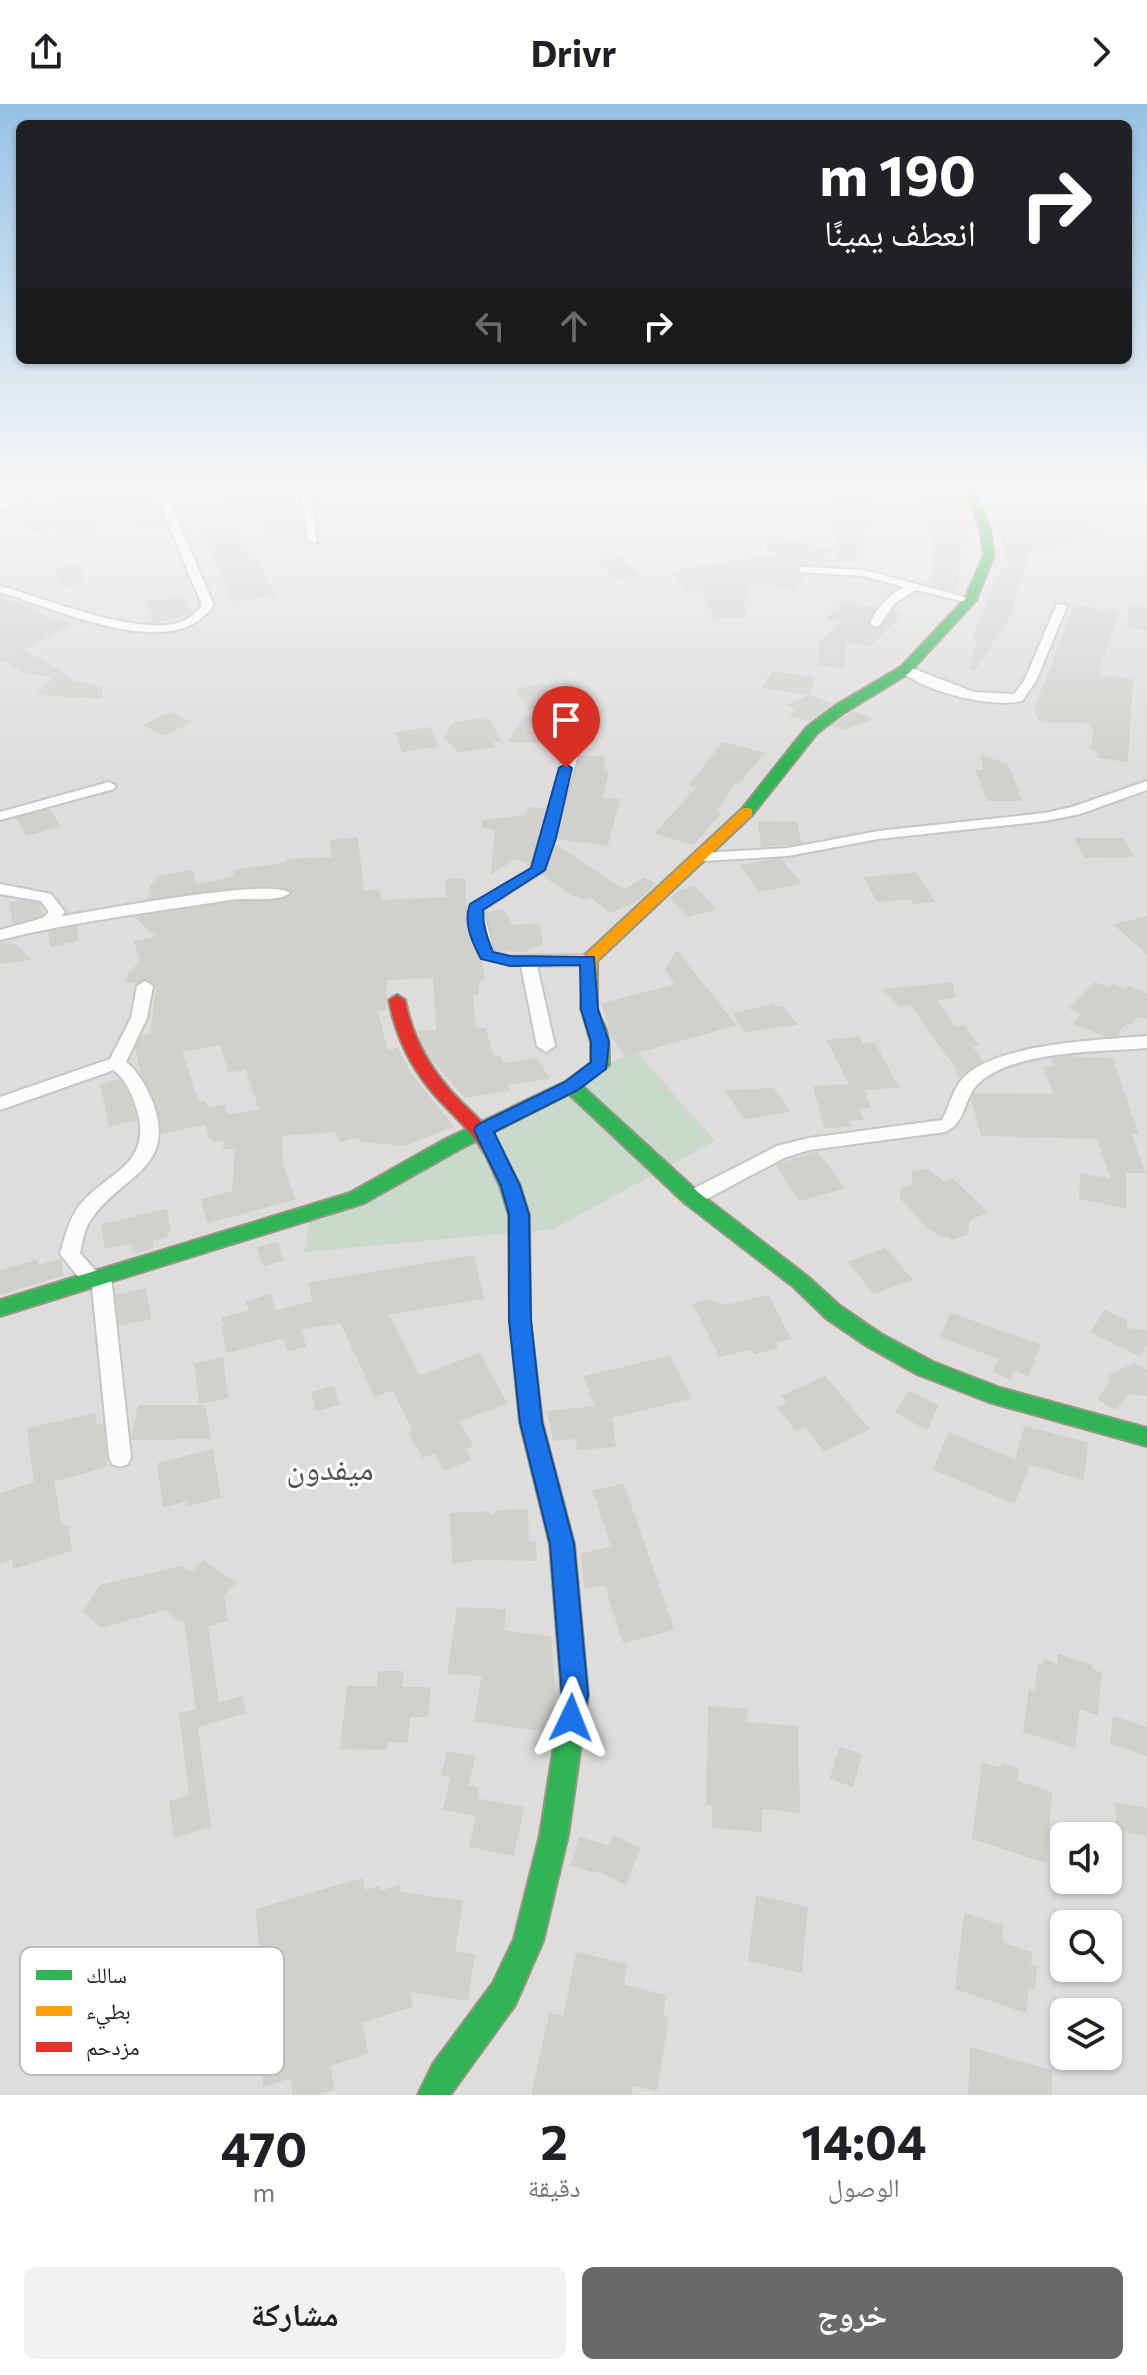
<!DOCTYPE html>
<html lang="ar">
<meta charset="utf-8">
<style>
:root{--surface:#fff;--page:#f2f2f2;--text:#202124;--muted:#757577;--accent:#696967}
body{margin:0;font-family:Commissioner,"Noto Naskh Arabic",sans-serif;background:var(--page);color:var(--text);direction:rtl;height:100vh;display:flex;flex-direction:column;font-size:30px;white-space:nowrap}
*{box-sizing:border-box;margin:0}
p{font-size:26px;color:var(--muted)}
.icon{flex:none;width:44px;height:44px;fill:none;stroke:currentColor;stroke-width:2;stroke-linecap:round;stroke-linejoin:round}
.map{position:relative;height:1991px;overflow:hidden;direction:ltr}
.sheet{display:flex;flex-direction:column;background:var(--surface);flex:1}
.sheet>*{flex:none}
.hud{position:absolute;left:16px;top:16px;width:1116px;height:244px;border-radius:12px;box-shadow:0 2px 6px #0004;direction:rtl;background:#202124;color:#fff;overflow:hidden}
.fabs{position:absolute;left:1050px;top:1718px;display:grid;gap:16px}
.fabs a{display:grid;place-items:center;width:72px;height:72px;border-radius:12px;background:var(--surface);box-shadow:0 2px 6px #0004;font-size:40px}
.pin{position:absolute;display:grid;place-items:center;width:68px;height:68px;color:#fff;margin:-82px -34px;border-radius:50% 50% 50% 0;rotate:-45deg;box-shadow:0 0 8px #0007}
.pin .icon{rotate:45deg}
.me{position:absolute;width:88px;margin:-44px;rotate:2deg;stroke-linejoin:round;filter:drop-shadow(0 0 6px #0008)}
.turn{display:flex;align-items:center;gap:28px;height:168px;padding:0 24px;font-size:36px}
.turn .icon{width:104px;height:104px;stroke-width:2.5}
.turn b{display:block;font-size:56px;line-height:68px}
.lanes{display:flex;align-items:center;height:76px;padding:0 24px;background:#0003;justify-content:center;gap:40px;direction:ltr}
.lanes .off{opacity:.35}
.eta{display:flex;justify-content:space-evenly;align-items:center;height:136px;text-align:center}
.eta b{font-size:48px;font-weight:700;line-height:56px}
.action{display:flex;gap:16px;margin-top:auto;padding:16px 24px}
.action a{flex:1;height:92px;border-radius:12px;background:var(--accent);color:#fff;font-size:32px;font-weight:700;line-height:92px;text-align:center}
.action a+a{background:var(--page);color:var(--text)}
header{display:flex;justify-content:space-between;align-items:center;height:104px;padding:0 24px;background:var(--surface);font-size:36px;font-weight:700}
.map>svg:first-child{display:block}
.residential{fill:#dedddb;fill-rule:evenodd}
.cemetery{fill:#c9d9cb}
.building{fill:#d2d0cd;stroke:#d2d0cb;stroke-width:2;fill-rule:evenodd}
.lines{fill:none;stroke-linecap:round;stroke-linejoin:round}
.street-casing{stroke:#c6c6c4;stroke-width:4}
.fast-casing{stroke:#949882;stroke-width:4}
.slow-casing{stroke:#949882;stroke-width:4}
.jam-casing{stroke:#949882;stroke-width:4}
.street{fill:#fdfcfc;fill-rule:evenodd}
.fast{fill:#30b455;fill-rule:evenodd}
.slow{fill:#ff9f0a;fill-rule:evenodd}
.jam{fill:#e5322d;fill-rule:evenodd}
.route{fill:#1a73e8;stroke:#114b97;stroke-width:2}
.labels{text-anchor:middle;stroke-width:6;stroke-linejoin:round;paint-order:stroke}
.near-quarter-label{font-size:32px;fill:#545454;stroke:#fff}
.key{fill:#fff;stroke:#bcbcbc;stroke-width:2}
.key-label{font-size:22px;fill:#212121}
</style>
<header><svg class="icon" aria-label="forward" viewBox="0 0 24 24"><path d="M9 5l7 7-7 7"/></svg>Drivr<svg class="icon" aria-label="share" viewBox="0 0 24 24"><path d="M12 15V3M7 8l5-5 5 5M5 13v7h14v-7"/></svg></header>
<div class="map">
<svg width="1147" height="1991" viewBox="0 0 1147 1991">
<rect width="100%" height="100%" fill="#efeeea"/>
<path class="residential" d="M0,382H1147V1991H0ZM1064,1732H1108V1776H1064ZM1064,1820H1108V1864H1064ZM1064,1908H1108V1952H1064Z"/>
<path class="cemetery" d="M635,946L715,1037L554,1125L304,1148L309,1118L386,1083Z"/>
<path class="building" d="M113,382H138L143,394L149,393L162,422L140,425L134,411L92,416L96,430L72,433V430L59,432L54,423L31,426L30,402L58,399L56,386L79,383L84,400L119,395Z
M285,385L295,407L224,397V391Z
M835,386L867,388L870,396L869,421H863V441L853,458L837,455L836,444L818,461L798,462V470L807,471L792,485L746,475L747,491H741L746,513L716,514L700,484L686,487L671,468L783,450L767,446L770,433L823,444L836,442Z
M933,387L957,391L963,411H959L968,440H960L958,480L953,487L932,481L935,444L923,398L934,397Z
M1073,408L1098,431L1029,447L1008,514L974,566L970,564L978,537L973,536L1001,465L1010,466L998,417Z
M294,415L302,433L275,435L266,419Z
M232,424L244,445L249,444L275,491L233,496L220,462L200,428Z
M621,454L637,471L614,474L601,457Z
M68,462L80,463L84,478L62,482L57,465Z
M184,494L190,509L154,518L147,498Z
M0,495L33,504L26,507L70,520L23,545L71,575L24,568L3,556L0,557Z
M843,498L875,505L867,520L874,526L882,523L892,508L901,510L870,541L846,537L844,563L818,561L820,538L843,517L828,514Z
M1075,502L1117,509L1097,571L1132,576L1127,657L1099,653L1097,646L1091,645L1095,624H1091L1092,618L1040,617L1035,605Z
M1131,503L1147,505V526L1127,523Z
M772,568L814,574L808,590L764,583Z
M53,573L102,584L101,594L39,590Z
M543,580L558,602L554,603L566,634H546L543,638L510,637L525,613L532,610L517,586Z
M810,592L831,600L809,616L791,611L798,604L789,601Z
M853,608L872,615L843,625L833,622Z
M170,609L190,618L164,631L145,621Z
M488,614L500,637L492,636L494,643L459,647L445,633L454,619Z
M430,624L437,642L403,647L396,629Z
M723,639L763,649L738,679L734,678L714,709L719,710L693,740L656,729L698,683L690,681Z
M581,652L604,654V667L608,668L601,695L619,696L607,741L557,734Z
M982,652L1007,661L1021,696H988L977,667H985Z
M529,704L545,705L529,761L517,753L492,769L496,725L483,723V717L527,712Z
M49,706L59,722L27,731L17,714Z
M759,718L796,719L801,739L762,742Z
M357,734L363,788L378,786L381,797L447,794L446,776L464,775L467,828L481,857L484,875L479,876L477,890L472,889L475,926L485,925L493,953L500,952L502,960L536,955L549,974L507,980L509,986L465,993L424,945L419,928L437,927L434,873L386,875L385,905L377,907L387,947L397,945L410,969L452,1022L405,1041L362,1037L356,1033L340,1037L337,1027L281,1031L282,1060L294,1095L208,1118L202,1096L233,1088L236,1044H224L225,1035L214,1037L210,1034L206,1019L162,1029L156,998L142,971L136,943L141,933L151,931L157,882L147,874L137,879L125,877L141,856L135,838L158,833L136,813L230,799L285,795L293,788L276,782L218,785L148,795L153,788L151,781L160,773L192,767L196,781L226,775L235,772L234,767L286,759L287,756L333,754L331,737ZM221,940L229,968L246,964L261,1007L227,1011L224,1001L207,1005L205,998L198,999L181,947Z
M1076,735H1123L1132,752L1085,753Z
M555,741L624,787L644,775L654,780L638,796L610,808L590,792L584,795L577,790L574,792L543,771L548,767Z
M780,755L800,779L760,787L741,762Z
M916,769L933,797L914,799L911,794L878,797L865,774Z
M695,783L715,805L688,812L672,794L680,787Z
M22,797L39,800L42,811L14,819L10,799Z
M503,806L512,822L538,820L542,839L524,847L496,846L487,809Z
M1147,813V849L1115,821Z
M76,823L78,836L51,842L49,828Z
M0,840L16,841L29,855L0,859Z
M677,848L735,921L626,951L612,932L603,900L677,881L666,866Z
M952,879L954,893L935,896L956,924L964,922L977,940L970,941L982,957L958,972L956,963L911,900L900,902L884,886Z
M1095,879L1110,885L1113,881L1125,886L1128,883L1147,890V914L1138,911L1130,920L1126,918L1116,931L1106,932L1074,919L1082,909L1070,904Z
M773,901L775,905L783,903L796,920L745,927L734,910Z
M859,933L863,941L874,939L898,983L863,985L869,1003L858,1004L862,1015L848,1016L850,1022L825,1023L814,983L850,981L828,937Z
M1061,953L1112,955L1137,1029L1130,1028L1144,1068H1125V1103L1080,1094L1081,1070L1112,1076L1098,1034L982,1031L972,995L974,990L1055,991L1045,964H1055L1052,955Z
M120,976L129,993L136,1015L110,1021L101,981Z
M773,985L788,1007L745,1015L726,987Z
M817,1048L843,1084L799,1096L777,1061Z
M927,1065L944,1079L952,1075L986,1108L969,1116L967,1130L952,1135L948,1131L942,1133L928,1123L900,1093L903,1085L913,1081V1068Z
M166,1106L170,1127L166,1128L167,1132L151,1136L153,1143L134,1149L132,1138L106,1144L102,1121Z
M277,1139L282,1156L264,1161L258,1144Z
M885,1145L911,1175L874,1189L849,1158Z
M473,1152L483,1194L387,1210L419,1273L479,1250L506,1299L458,1317L472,1342L464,1345L470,1355L444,1366L435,1348L423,1353L410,1329L414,1327L393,1285L375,1292L341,1218L300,1225L305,1242L288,1246L284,1233L228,1248L222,1223L225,1222L223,1214L250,1207L247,1198L270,1191L275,1208L313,1198L310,1179Z
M60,1156L62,1171L0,1190V1167L37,1157L38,1162Z
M145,1185L150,1214L119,1221L116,1192Z
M768,1192L790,1234L775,1238L777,1243L755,1249L753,1244L720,1252L694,1200L707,1196L725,1202Z
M1105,1207L1126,1217V1225L1147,1227V1238L1139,1251L1092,1228Z
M951,1210L1039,1241L1028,1271L1013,1265L1010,1274L994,1268L999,1254L942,1233Z
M669,1253L690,1294L611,1313L615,1342L578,1345L577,1334L554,1336L548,1308L596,1303L585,1273Z
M222,1254L227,1293L200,1299L195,1260Z
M1135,1260L1147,1267V1291L1128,1289L1115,1305L1098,1294L1109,1281L1111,1271Z
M825,1273L868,1325L824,1346L806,1322L796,1326L779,1304L788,1299L783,1292Z
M333,1283L338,1300L317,1306L312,1289Z
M909,1288L937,1302L927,1325L896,1308Z
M139,1302H204L210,1334L132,1335Z
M94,1310L96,1322L103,1320L106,1362L53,1377L61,1424L67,1422L71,1446L14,1464L13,1454L0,1459V1390L35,1379L28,1325Z
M1025,1323L1087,1339L1083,1375L1016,1356Z
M949,1329L1028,1362L1014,1399L934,1365Z
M212,1346L220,1393L188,1401L187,1396L164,1402L158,1360Z
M623,1381L673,1525L624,1538L605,1480L585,1484L582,1450L612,1443L594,1387Z
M527,1406L528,1438L535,1439L536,1456L477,1455L453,1459L451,1410L486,1408L493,1413L498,1407Z
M203,1457L235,1479L223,1491L227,1516L207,1521L218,1600L241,1593L245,1608L189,1625L197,1624L210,1722L175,1733L170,1698L190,1692L180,1610L197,1606L185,1517L177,1515L165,1505L101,1523L84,1507L101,1482L181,1463L192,1469Z
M458,1504L505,1506L503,1527L550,1533L555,1591L549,1627L475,1617L483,1571L448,1569Z
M1059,1551L1092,1562L1091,1566L1101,1569L1097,1610L1079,1604L1074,1643L1024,1627L1030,1586L1035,1588L1039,1561L1043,1562L1044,1556L1058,1561Z
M379,1568H403L401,1584H430L427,1612H409L407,1638L387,1637L386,1645L341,1644L348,1583H378Z
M709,1603L746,1606V1619L797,1623L799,1708L761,1704V1727L713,1723V1701L707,1700Z
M1114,1613L1147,1624V1651L1111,1639Z
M840,1644L861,1651L852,1682L831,1674Z
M448,1648L474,1653L467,1682L478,1684L476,1695L523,1704L513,1751L470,1742L477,1711L444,1705L452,1673L442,1671Z
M983,1660L1002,1665V1660L1018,1666L1016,1677L1051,1689L1045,1758L973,1734Z
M1116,1699L1147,1705V1731L1117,1725Z
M614,1733L639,1745L625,1780L596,1765L595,1768L572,1761L580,1734L610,1743Z
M362,1775L364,1787L379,1783L380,1788L399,1782L400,1789L462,1797L454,1848L474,1851L467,1896L409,1887L412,1902L361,1918L367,1949L330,1961L333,1985L315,1991H294L291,1973L264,1982L260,1951L221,1963L215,1903L266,1886L256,1806Z
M757,1792L807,1804L801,1868L749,1856Z
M965,1810L1002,1822L1001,1839L1031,1849L1030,1861L1036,1863L1034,1885L1028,1883L1025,1908L956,1884Z
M577,1849L626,1861L623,1881L665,1892L662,1913L668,1914L656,1986L632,1980L631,1991H532L550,1910L564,1913Z
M971,1944L1051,1967V1991H969Z"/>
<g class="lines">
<defs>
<path id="street" d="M33,382H46L0,407V400Z
M153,382H163L213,499C212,507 209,508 203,513C157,553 51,503 0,488V482C43,493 149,538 187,515C192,512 197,507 201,503V499Z
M300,382H310L317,439L308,437Z
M597,382H644L639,385H602Z
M925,382H1021L968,390Z
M804,463L864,466L976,496L970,499L916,486L894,500L880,521L876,523L870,519C878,503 888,491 904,483L864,472L800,468V464Z
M1057,500L1067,502L1036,577L1022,597C988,604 926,588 899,566L909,563L974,588L1014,590L1024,577Z
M578,623L585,627L545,766L483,806L494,848L510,852L589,851L597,856L589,861L537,862L555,942L546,948L537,942L521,862L481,854L470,828L467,804L531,764L571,627Z
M1147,677V686L1080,710L1045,717L878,735L788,752L702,757L695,753L702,749L788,744L878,727L1045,709L1072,703Z
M109,678L116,682L114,685L0,716V708Z
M0,780L51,790L65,808L62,812C96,807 270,773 290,789C278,799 247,793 230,796C153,808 75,817 0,836V826L43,814L49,808L41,797L0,790Z
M145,877L153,882L147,914L126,958C139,968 147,984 153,999C177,1065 122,1071 92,1114C84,1124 83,1137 80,1149L95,1166L108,1167L111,1172L131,1353L128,1360L120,1363L112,1360L109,1353L92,1182L84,1180L60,1150C65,1133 68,1118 78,1103C104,1069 151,1063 138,1010C134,994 127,977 114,966L0,1006V993L110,955L131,914L137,882Z
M1147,932V944C1100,948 1015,946 979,979C963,993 967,1019 945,1028L809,1046L784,1054L699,1099H685L682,1094L685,1089L777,1042L809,1034L942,1016C950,1002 953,983 965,972C1000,939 1100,936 1147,932Z"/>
<path id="fast" d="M963,382H973L990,425L994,451L976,496L909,569L845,608L817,629L752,711H742V705L807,623L835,602L901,563L965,495L984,451L980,425Z
M592,909C610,915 609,945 609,961L582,982L699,1089L808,1173L840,1202L881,1230L933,1258L1000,1284L1147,1324V1342L989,1298L917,1270L867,1242L826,1214L794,1183L685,1099L569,990L458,1046L364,1099L0,1212V1196L350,1089L444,1036L565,978L591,959V938L584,914Z
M492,1039L501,1045L520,1082L529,1111L530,1216L542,1318L574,1440L588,1591L568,1731L543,1837L515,1901L450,1991H418L433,1960L493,1879L514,1835L540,1731L562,1591L550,1440L520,1318L510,1216L509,1111L500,1082L483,1045Z"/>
<path id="slow" d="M747,704L752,705V711L597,857V905L600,914L598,918H586L581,905L583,853L742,705Z"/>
<path id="jam" d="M397,891L405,896C413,937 432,968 461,998C477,1013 491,1026 501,1045L499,1050H485C473,1029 456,1014 440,997C413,968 396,935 389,896Z"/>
</defs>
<use href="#street" class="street-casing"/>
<use href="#fast" class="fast-casing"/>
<use href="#slow" class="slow-casing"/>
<use href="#jam" class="jam-casing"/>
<use href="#street" class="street"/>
<use href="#fast" class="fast"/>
<use href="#slow" class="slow"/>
<use href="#jam" class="jam"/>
</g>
<linearGradient id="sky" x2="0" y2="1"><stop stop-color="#97c2e5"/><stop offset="0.58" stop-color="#f8f7f6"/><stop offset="1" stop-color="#f8f7f6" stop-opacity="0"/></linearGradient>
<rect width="1147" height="661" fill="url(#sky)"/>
<path class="route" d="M566,660L572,664L556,734L545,766L483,806C483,822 487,833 493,848L510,852L594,853L598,905L609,938L606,965L578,986L494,1028L520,1082L529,1111L531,1216L542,1318L574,1440L588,1591L581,1623L571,1627L562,1623L558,1614L562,1591L550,1440L520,1318L509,1216V1111L501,1082L474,1026L477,1021L565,978L591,958V938L581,905L580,861L510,862L481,855C472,838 463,819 470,800L531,764L559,664Z"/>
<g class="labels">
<g class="near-quarter-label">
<text x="330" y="1376">ميفدون</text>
</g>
</g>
<rect x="20" y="1843" width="264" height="128" rx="12" class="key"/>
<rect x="36" y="1866" width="36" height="10" fill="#30b455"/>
<rect x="36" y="1902" width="36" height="10" fill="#ff9f0a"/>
<rect x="36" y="1938" width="36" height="10" fill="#e5322d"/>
<g class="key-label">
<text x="86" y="1879">سالك</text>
<text x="86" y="1915">بطيء</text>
<text x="86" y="1951">مزدحم</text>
</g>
</svg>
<div class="fabs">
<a><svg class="icon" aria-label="sound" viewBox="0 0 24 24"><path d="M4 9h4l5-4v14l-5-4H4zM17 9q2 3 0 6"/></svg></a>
<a><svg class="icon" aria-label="search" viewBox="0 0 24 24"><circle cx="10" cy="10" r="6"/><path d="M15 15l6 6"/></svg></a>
<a><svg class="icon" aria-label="layers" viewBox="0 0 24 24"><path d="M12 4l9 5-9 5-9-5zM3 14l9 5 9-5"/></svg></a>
</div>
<div class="pin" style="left:566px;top:664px;background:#d93025"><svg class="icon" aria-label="arrive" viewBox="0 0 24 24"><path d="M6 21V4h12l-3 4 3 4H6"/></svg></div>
<svg class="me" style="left:571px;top:1614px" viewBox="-20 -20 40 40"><path d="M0-17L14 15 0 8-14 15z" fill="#1a73e8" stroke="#fff" stroke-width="4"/></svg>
<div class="hud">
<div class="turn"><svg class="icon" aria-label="right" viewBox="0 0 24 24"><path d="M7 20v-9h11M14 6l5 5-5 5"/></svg><div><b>190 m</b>انعطف يمينًا</div></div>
<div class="lanes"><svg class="icon off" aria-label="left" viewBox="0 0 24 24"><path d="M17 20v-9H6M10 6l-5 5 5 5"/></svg><svg class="icon off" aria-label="ahead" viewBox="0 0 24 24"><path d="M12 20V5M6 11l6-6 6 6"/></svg><svg class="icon" aria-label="right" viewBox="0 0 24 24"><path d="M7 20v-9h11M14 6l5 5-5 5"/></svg></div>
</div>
</div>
<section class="sheet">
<div class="eta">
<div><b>14:04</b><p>الوصول</p></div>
<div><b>2</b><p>دقيقة</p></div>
<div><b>470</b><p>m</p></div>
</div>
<div class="action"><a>خروج</a><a>مشاركة</a></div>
</section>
